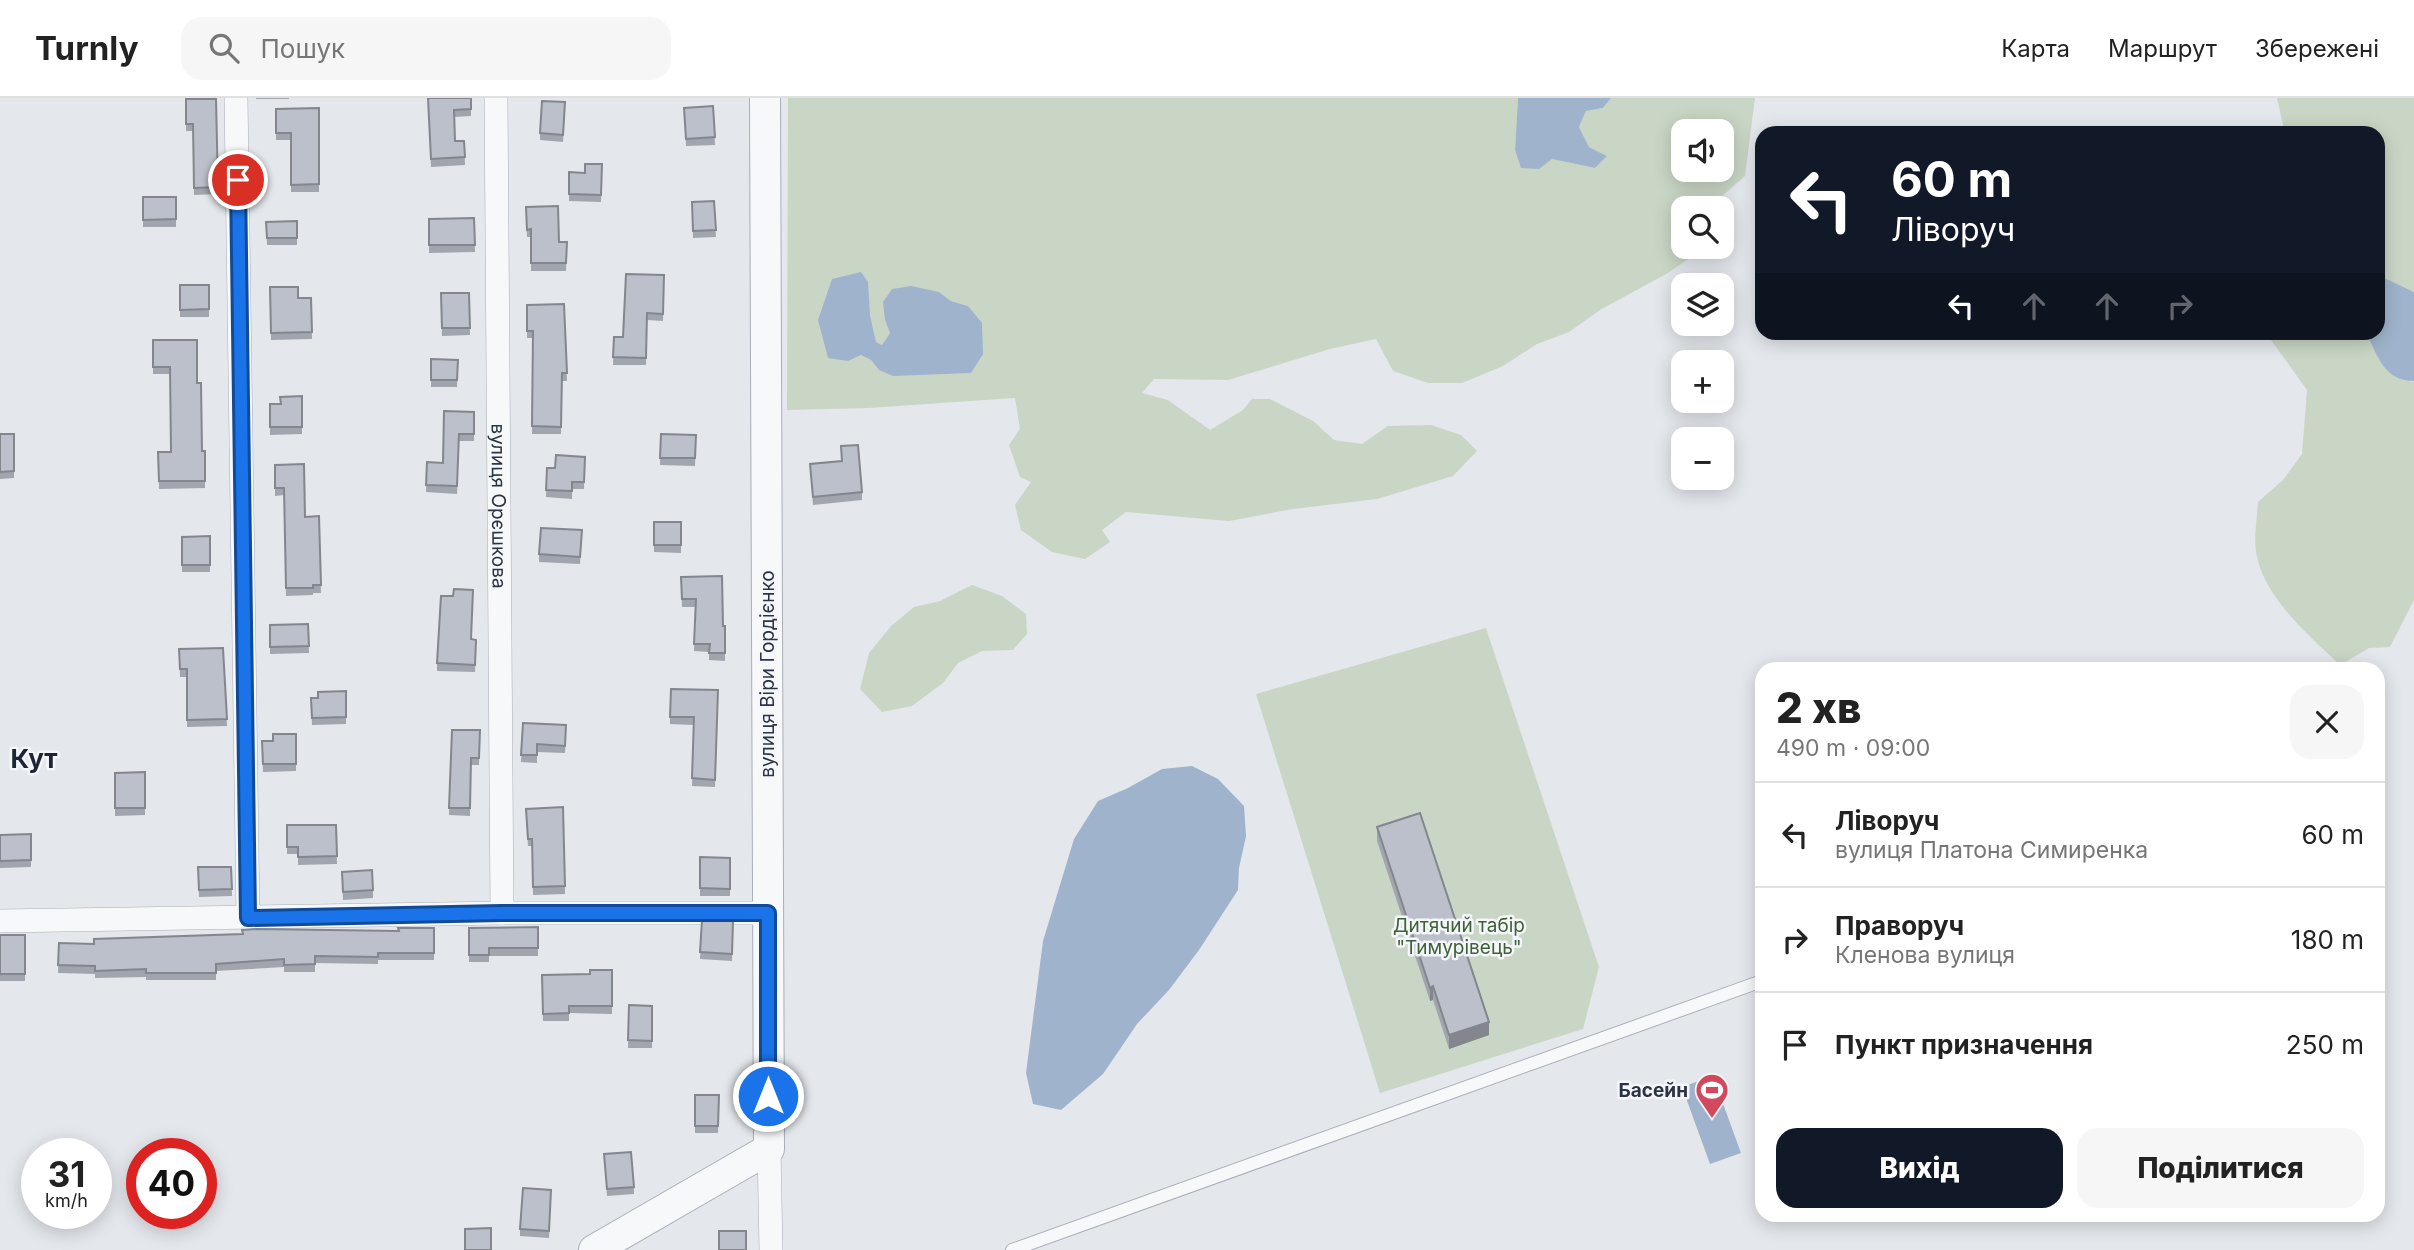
<!DOCTYPE html>
<html lang="uk">
<meta charset="utf-8">
<style>
:root{--surface:#fff;--page:#f6f6f6;--text:#222;--muted:#767676;--line:#e0e0e0;--accent:#111827}
body{margin:0;font-family:Inter,sans-serif;background:var(--page);color:var(--text);height:100vh;display:flex;flex-direction:column;font-size:26px;white-space:nowrap}
*{box-sizing:border-box;margin:0}
p{font-size:23px;color:var(--muted)}
.icon{flex:none;width:38px;height:38px;fill:none;stroke:currentColor;stroke-width:2;stroke-linecap:round;stroke-linejoin:round}
.map{position:relative;flex:1;overflow:hidden}
.details{position:absolute;left:1755px;top:564px;width:630px;height:560px;display:flex;flex-direction:column;background:var(--surface);border-radius:21px;box-shadow:0 4px 18px #0003}
.details>*{flex:none}
.banner{position:absolute;left:1755px;top:28px;width:630px;height:214px;border-radius:21px;box-shadow:0 4px 18px #0003;background:#111827;color:#fff;overflow:hidden}
.fabs{position:absolute;left:1671px;top:21px;display:grid;gap:14px}
.fabs a{display:grid;place-items:center;width:63px;height:63px;border-radius:14px;background:var(--surface);box-shadow:0 4px 18px #0003;font-size:35px}
.speed{position:absolute;left:21px;top:1040px;display:flex;gap:14px;font-size:35px;font-weight:700;text-align:center}
.speed>*{display:grid;place-content:center;width:91px;height:91px;border-radius:50%;background:var(--surface);box-shadow:0 4px 18px #0003;line-height:1}
.speed small{font-size:18px;font-weight:400}
.speed .limit{border:10px solid #d22;background:#fff;color:#111}
.pin{position:absolute;display:grid;place-items:center;width:60px;height:60px;color:#fff;margin:-30px;border:4px solid #fff;border-radius:50%;box-shadow:0 2px 7px #0007}
.me{position:absolute;width:77px;margin:-38px;rotate:0deg;stroke-linejoin:round;filter:drop-shadow(0 0 5px #0008)}
.turn{display:flex;align-items:center;gap:24px;height:147px;padding:0 21px;font-size:32px}
.turn .icon{width:91px;height:91px;stroke-width:2.5}
.turn b{display:block;font-size:49px;line-height:60px}
.lanes{display:flex;align-items:center;height:66px;padding:0 21px;background:#0003;justify-content:center;gap:35px;direction:ltr}
.lanes .off{opacity:.35}
.round{display:grid;place-items:center;flex:none;width:74px;height:74px;border-radius:21px;background:var(--page)}
.head{display:flex;align-items:center;justify-content:space-between;height:119px;padding:0 21px}
h1{font-size:42px;font-weight:800;line-height:52px}
.button{display:flex;gap:14px;margin-top:auto;padding:14px 21px}
.button a{flex:1;height:80px;border-radius:21px;background:var(--accent);color:#fff;font-size:28px;font-weight:800;line-height:80px;text-align:center}
.button a+a{background:var(--page);color:var(--text)}
ul{padding:0;list-style:none}
li{display:flex;align-items:center;gap:21px;height:105px;padding:0 21px;border-top:2px solid var(--line)}
li div{flex:1}
li b{display:block;font-size:26px}
li em{font-style:normal}
header{display:flex;align-items:center;gap:42px;box-sizing:border-box;height:98px;padding:0 35px;background:var(--surface);border-bottom:2px solid var(--line)}
header strong{font-size:33px}
nav{display:flex;gap:38px;margin-inline-start:auto;font-size:24px}
.search{width:490px;height:63px;background:var(--page);display:flex;align-items:center;gap:18px;box-sizing:border-box;padding:0 24px;border-radius:21px;color:var(--muted);font-size:26px}
.map>svg:first-child{display:block}
.green{fill:#c9d6c5;fill-rule:evenodd}
.water{fill:#9fb4cc}
.lines{fill:none;stroke-linecap:round;stroke-linejoin:round}
.service-casing{stroke:#a9aeb7;stroke-width:14}
.minor-casing{stroke:#a9aeb7;stroke-width:24}
.tertiary-casing{stroke:#a9aeb7;stroke-width:32}
.service{stroke:#f7f8fa;stroke-width:12}
.minor{stroke:#f7f8fa;stroke-width:23}
.tertiary{stroke:#f7f8fa;stroke-width:30}
.wall{fill:#a1a5ae}
.shaded-wall{fill:#83868d}
.building{fill:#bbc0ca;stroke:#83868d;stroke-width:2}
.route-casing{stroke:#114b97;stroke-width:18}
.route{stroke:#1a73e8;stroke-width:12}
.labels{text-anchor:middle;stroke-width:5;stroke-linejoin:round;paint-order:stroke}
.street-label{font-size:19px;fill:#2b3445;stroke:#f4f6f9}
.park-label{font-size:19px;fill:#3f6138;stroke:#f4f6f9}
.poi-label{font-size:19px;font-weight:bold;fill:#2b3445;stroke:#f4f6f9;text-anchor:end}
.district-label{font-size:26px;font-weight:bold;fill:#1d2536;stroke:#f4f6f9}
</style>
<header>
<strong>Turnly</strong>
<div class="search"><svg class="icon" aria-label="search" viewBox="0 0 24 24"><circle cx="10" cy="10" r="6"/><path d="M15 15l6 6"/></svg>Пошук</div>
<nav><a>Карта</a><a>Маршрут</a><a>Збережені</a></nav>
</header>
<div class="map">
<svg width="2414" height="1152" viewBox="0 0 2414 1152">
<rect width="100%" height="100%" fill="#e4e7ec"/>
<path class="green" d="M788,0H1518L1515,52L1521,70L1552,61L1595,70L1607,58L1589,49L1579,29L1586,13L1603,10L1611,0H1755L1745,78L1719,101L1717,110H1684V149H1699L1694,157L1668,175L1600,212L1569,234L1537,246L1503,268L1462,285H1428L1393,273L1376,241L1330,251L1228,282L1154,281L1142,295L1168,302L1210,332L1243,312L1252,301H1270L1313,323L1334,342L1362,346L1388,328L1431,327L1461,337L1477,353L1453,378L1377,401L1293,411L1229,423L1126,414L1102,432L1110,444L1085,461L1052,454L1021,432L1015,407L1031,384L1020,379L1009,347L1020,331L1015,300L868,310L787,312ZM1684,33H1722V72H1684ZM939,194L951,203L968,208L879,272L871,262L861,257L870,217L876,245L882,247L890,235L885,222Z
M2277,0H2414V194L2378,177V35H2285Z
M2266,235H2366L2373,248L2411,284L2414,283V502L2390,549L2369,550L2340,567C2310,539 2266,501 2257,459C2253,443 2257,421 2258,404L2283,382L2302,356L2307,292Z
M972,487L1002,498L1026,516L1027,536L1013,552L982,553L958,565L943,585L912,608L882,614L860,591L869,555L891,528L914,509L940,503Z
M1486,530L1599,869L1583,931L1380,995L1256,596Z"/>
<path class="water" d="M1518,0H1611L1603,10L1586,13L1579,29L1589,49L1607,58L1595,70L1552,61L1539,71L1521,70L1515,52Z
M861,174L868,184L870,217L876,244L882,247L890,235L885,222L883,204L892,191L911,188L939,194L951,203L968,208L982,225L983,256L971,275L893,278L879,272L871,262L861,257L848,263L828,260L818,222L832,181Z
M2378,177L2414,194V283C2383,283 2378,257 2366,235L2378,234Z
M1192,668L1218,681L1244,708L1246,738L1239,770L1238,792L1199,852L1169,892L1137,926L1103,976L1061,1012L1033,1006L1026,975L1043,843L1074,741L1098,703L1128,690L1162,671Z
M1713,978L1741,1055L1710,1066L1682,989Z"/>
<g class="lines">
<defs>
<path id="service" d="M1012,1152L1762,883"/>
<g id="minor">
<path d="M236,0L248,820"/>
<path id="s1" d="M496,0L502,815"/>
<path d="M0,823L502,815H768"/>
<path d="M769,1051L771,1152"/>
</g>
<path id="tertiary" d="M594,1152L769,1051L765,0"/>
</defs>
<use href="#service" class="service-casing"/>
<use href="#minor" class="minor-casing"/>
<use href="#tertiary" class="tertiary-casing"/>
<use href="#service" class="service"/>
<use href="#minor" class="minor"/>
<use href="#tertiary" class="tertiary"/>
</g>
<path class="wall" d="M256,0H289V1H256Z
M428,0H471V18L454,19L455,43H464L465,67L431,69Z
M186,1H216L218,96L194,97L193,33H186Z
M713,8L715,47L686,48L684,10Z
M319,10V94H291V42H276V11Z
M565,12L563,44L540,42V35Z
M602,66L601,104L569,103V74L585,75Z
M143,99H176V129H143Z
M714,103L716,139L693,140L692,104Z
M526,109L559,144H567L566,173H531V139H527Z
M474,120L475,154L429,155V121Z
M297,123V147H267L266,124Z
M664,177L663,223L647,222L646,267H613L614,239H623Z
M180,187H209V219H180Z
M270,189L298,200H311L312,241L271,242Z
M441,195H469L470,237L442,238Z
M564,206L567,283H562L561,336H532L533,240H527V207Z
M153,242L197,285L202,353H205V390L159,391L158,354H171L170,276H153Z
M431,261L458,262L457,289H431Z
M302,298V336L270,337V306H280Z
M444,313L474,314V343H459L457,396L426,394L427,364L443,365Z
M0,336H14V380L0,381Z
M661,336L696,337L695,368L660,367Z
M841,348L862,394V402L813,407L810,366L842,363Z
M585,359L584,391H572V401L546,399L547,370H555Z
M275,367L305,419L319,418L321,495H313V497L286,498L284,397L275,398Z
M654,424H681V455L654,454Z
M582,432L580,466L539,464V456Z
M210,438V474H182V439Z
M681,479L723,528H725V563L709,562V554L694,553L695,509H682Z
M308,526L309,555L270,556V527Z
M471,541L476,542L475,574L437,573V565Z
M223,550L227,628L187,629V579H180L179,551Z
M718,592L715,689L692,688L694,627L670,626V619Z
M346,593V626L312,627L311,600H318Z
M523,625L566,627L565,655L537,654V665L521,664Z
M452,632H480L479,667H471L470,718L449,717Z
M296,636V673L263,674L262,643H273Z
M145,674V717L115,718V675Z
M563,709L565,796L533,797L532,748H528L526,719Z
M287,727H336L337,766L298,767V756H287Z
M1377,729L1489,937L1449,951L1433,902L1430,903L1377,743Z
M31,736V769L0,770V737Z
M700,759L730,760V798H700Z
M198,769H231L232,798L199,799Z
M342,774L373,792V800L343,802Z
M702,822L733,823L732,863L700,861Z
M538,829V858H489V864H469V830Z
M434,830V862H378V866L315,865V874H284V869L216,873V882H146V879L95,880V876L58,875L59,845L94,846L399,833Z
M0,837H25V883H0Z
M612,872V916L569,915V923H543L542,877L590,876Z
M629,907L652,908V950H628Z
M695,997H719L718,1035H695Z
M604,1056L634,1089V1096L607,1098Z
M551,1092L549,1140L520,1138V1131Z"/>
<path class="shaded-wall" d="M1433,888V902L1430,903V890Z
M1489,924V937L1449,951V937Z"/>
<path class="building" d="M428,0H471V11L454,12L455,43H464L465,59L431,61Z
M186,1H216L218,89L194,90L193,26H186Z
M542,3L565,4L563,37L540,35Z
M713,8L715,39L686,41L684,10Z
M319,10V86L291,87V35H276V11Z
M585,66H602L601,97L569,96V74L585,75Z
M143,99H176V121L143,122Z
M714,103L716,132L693,133L692,104Z
M558,108L559,144H567L566,165H531V131L527,132L526,109Z
M474,120L475,147H429V121Z
M297,123V140H267L266,124Z
M626,176L664,177L663,216L647,215L646,260L613,259L614,239H623Z
M180,187H209V211L180,212Z
M270,189H298V200H311L312,234L271,235Z
M441,195H469L470,230H442Z
M564,206L567,275H562L561,329L532,328L533,233H527V207Z
M153,242H197V285H201L202,353H205V383H159L158,354H171L170,269H153Z
M431,261L458,262L457,282H431Z
M302,298V329H270V306H281L280,299Z
M444,313L474,314V336H459L457,388L426,387L427,364L443,365Z
M0,336H14V373L0,374Z
M661,336L696,337L695,360H660Z
M858,347L862,394L813,399L810,366L842,363L841,348Z
M556,357L585,359L584,384H572V393L546,392L547,370H555Z
M304,366L305,419L319,418L321,487H313V490H286L284,390H275V367Z
M654,424H681V447H654Z
M541,430L582,432L580,459L539,456Z
M210,438V467H182V439Z
M722,478L723,528H725V555H709L710,546H694L696,501H682L681,479Z
M454,491L473,492L471,541L476,542L475,567L437,565L441,498H453Z
M308,526L309,548L270,549V527Z
M223,550L227,621L187,622V571H180L179,551Z
M671,591L718,592L715,682L692,680L694,619H670Z
M346,593V619L312,620L311,600H318V594Z
M523,625L566,627L565,648L537,646V657H521Z
M452,632H480L479,660H471L470,710H449Z
M273,636H296V666H263L262,643H273Z
M145,674V710H115V675Z
M563,709L565,788L533,789L532,741H528L526,711Z
M1420,715L1489,924L1449,937L1433,888L1430,890L1377,729Z
M287,727H336L337,758L298,759V749H287Z
M31,736V762L0,763V737Z
M700,759L730,760V791L700,790Z
M198,769H231L232,791L199,792Z
M372,772L373,792L343,794L342,774Z
M702,822L733,823L732,856L700,854Z
M538,829V850H489V857H469V830Z
M398,830H434V855H378V859L315,858V866L284,867V861L216,866V875H146V871L95,873V868L58,867L59,845L94,846V841L243,836L242,832L257,831L399,833Z
M0,837H25V876H0Z
M590,872H612V908H569V915L543,916L542,877L590,876Z
M629,907L652,908V943L628,942Z
M695,997H719L718,1028H695Z
M631,1054L634,1089L607,1091L604,1056Z
M523,1090L551,1092L549,1133L520,1131Z
M491,1130V1152H465V1131Z
M719,1133H746V1152H719Z"/>
<g class="lines">
<defs>
<path id="route" d="M238,82L248,820L502,815H768V998"/>
</defs>
<use href="#route" class="route-casing"/>
<use href="#route" class="route"/>
</g>
<defs>
<symbol id="stadium-pin" viewBox="-11 -11 22 30"><path d="M0 17L-7.5 6A9.5 9.5 0 1 1 7.5 6Z" fill="#d1495b" stroke="#f4f6f9"/><path d="M0-5a6.5 5 0 1 0 0 10a6.5 5 0 1 0 0-10ZM-3.5-1.8h7v3.6h-7Z" fill="#fff"/></symbol>
</defs>
<g fill-rule="evenodd">
<use href="#stadium-pin" x="1693" y="973" width="38" height="52"/>
</g>
<g class="labels">
<g class="street-label">
<text dy="7" stroke="none"><textPath href="#s1" startOffset="408">вулиця Орєшкова</textPath></text>
<text transform="translate(767 576) rotate(-90)" y="7">вулиця Віри Гордієнко</text>
</g>
<g class="park-label">
<text x="1459" y="834">Дитячий табір<tspan x="1459" dy="22">"Тимурівець"</tspan></text>
</g>
<g class="poi-label">
<text x="1688" y="999">Басейн</text>
</g>
<g class="district-label">
<text x="34" y="670">Кут</text>
</g>
</g>
</svg>
<div class="fabs">
<a><svg class="icon" aria-label="sound" viewBox="0 0 24 24"><path d="M4 9h4l5-4v14l-5-4H4zM17 9q2 3 0 6"/></svg></a>
<a><svg class="icon" aria-label="search" viewBox="0 0 24 24"><circle cx="10" cy="10" r="6"/><path d="M15 15l6 6"/></svg></a>
<a><svg class="icon" aria-label="layers" viewBox="0 0 24 24"><path d="M12 4l9 5-9 5-9-5zM3 14l9 5 9-5"/></svg></a>
<a>+</a>
<a>−</a>
</div>
<div class="speed"><div>31<small>km/h</small></div><div class="limit">40</div></div>
<div class="pin" style="left:238px;top:82px;background:#d93025"><svg class="icon" aria-label="arrive" viewBox="0 0 24 24"><path d="M6 21V4h12l-3 4 3 4H6"/></svg></div>
<svg class="me" style="left:768px;top:998px" viewBox="-20 -20 40 40"><circle r="17" fill="#1a73e8" stroke="#fff" stroke-width="3"/><path d="M0-11L8 9 0 5-8 9z" fill="#fff"/></svg>
<div class="banner">
<div class="turn"><svg class="icon" aria-label="left" viewBox="0 0 24 24"><path d="M17 20v-9H6M10 6l-5 5 5 5"/></svg><div><b>60 m</b>Ліворуч</div></div>
<div class="lanes"><svg class="icon" aria-label="left" viewBox="0 0 24 24"><path d="M17 20v-9H6M10 6l-5 5 5 5"/></svg><svg class="icon off" aria-label="ahead" viewBox="0 0 24 24"><path d="M12 20V5M6 11l6-6 6 6"/></svg><svg class="icon off" aria-label="ahead" viewBox="0 0 24 24"><path d="M12 20V5M6 11l6-6 6 6"/></svg><svg class="icon off" aria-label="right" viewBox="0 0 24 24"><path d="M7 20v-9h11M14 6l5 5-5 5"/></svg></div>
</div>
<section class="details">
<div class="head"><div><h1>2 хв</h1><p>490 m · 09:00</p></div><a class="round"><svg class="icon" aria-label="close" viewBox="0 0 24 24"><path d="M6 6l12 12M18 6L6 18"/></svg></a></div>
<ul>
<li><svg class="icon" aria-label="left" viewBox="0 0 24 24"><path d="M17 20v-9H6M10 6l-5 5 5 5"/></svg><div><b>Ліворуч</b><p>вулиця Платона Симиренка</p></div><em>60 m</em></li>
<li><svg class="icon" aria-label="right" viewBox="0 0 24 24"><path d="M7 20v-9h11M14 6l5 5-5 5"/></svg><div><b>Праворуч</b><p>Кленова вулиця</p></div><em>180 m</em></li>
<li><svg class="icon" aria-label="arrive" viewBox="0 0 24 24"><path d="M6 21V4h12l-3 4 3 4H6"/></svg><div><b>Пункт призначення</b></div><em>250 m</em></li>
</ul>
<div class="button"><a>Вихід</a><a>Поділитися</a></div>
</section>
</div>
